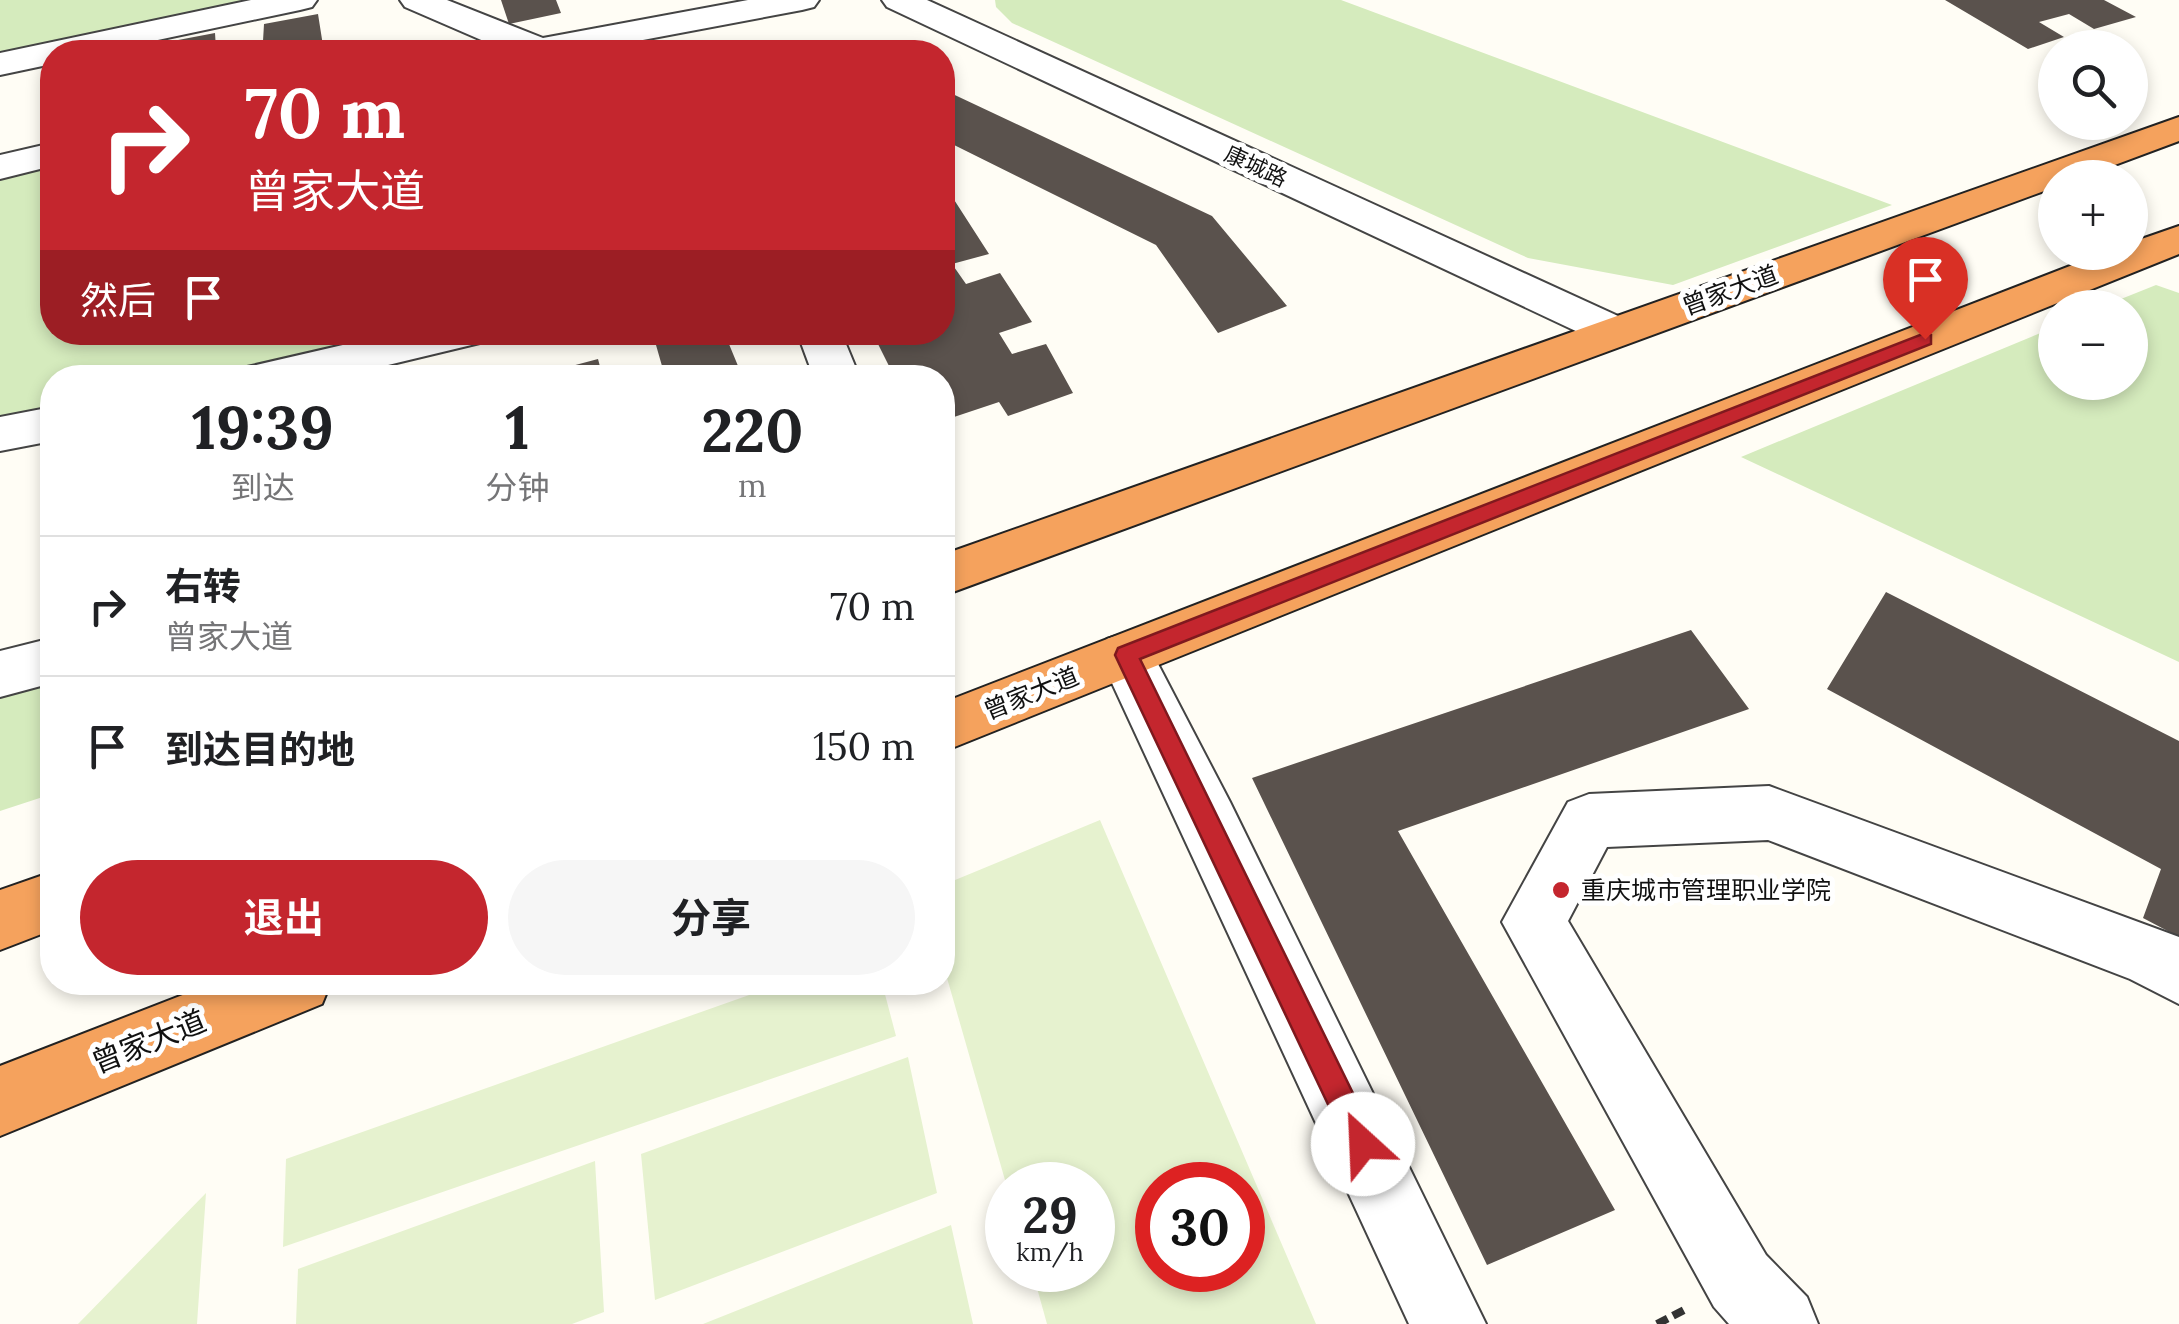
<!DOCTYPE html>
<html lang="zh">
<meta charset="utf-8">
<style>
:root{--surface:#fff;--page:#f6f6f6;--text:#202124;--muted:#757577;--line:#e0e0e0;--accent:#c4262e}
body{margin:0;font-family:Lora,"Noto Sans SC",serif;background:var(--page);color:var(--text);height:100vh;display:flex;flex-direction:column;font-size:38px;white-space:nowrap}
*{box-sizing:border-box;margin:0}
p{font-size:32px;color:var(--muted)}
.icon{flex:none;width:55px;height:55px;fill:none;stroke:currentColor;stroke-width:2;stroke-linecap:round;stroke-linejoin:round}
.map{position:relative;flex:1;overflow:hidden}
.side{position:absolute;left:40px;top:365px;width:915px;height:630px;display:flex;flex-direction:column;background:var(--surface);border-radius:40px;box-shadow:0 5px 15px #0003}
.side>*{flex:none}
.guide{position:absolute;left:40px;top:40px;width:915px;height:305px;border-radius:40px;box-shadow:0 5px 15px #0003;background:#c4262e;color:#fff;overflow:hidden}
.fabs{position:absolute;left:2038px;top:30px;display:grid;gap:20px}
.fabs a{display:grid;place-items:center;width:110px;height:110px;border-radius:50%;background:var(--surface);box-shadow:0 5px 15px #0003;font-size:50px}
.speed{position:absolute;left:985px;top:1162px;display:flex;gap:20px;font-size:50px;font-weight:700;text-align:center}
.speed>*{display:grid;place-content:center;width:130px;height:130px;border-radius:50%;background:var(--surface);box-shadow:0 5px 15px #0003;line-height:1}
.speed small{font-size:25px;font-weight:400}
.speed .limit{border:15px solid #d22;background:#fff;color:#111}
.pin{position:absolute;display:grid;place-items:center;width:85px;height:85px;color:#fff;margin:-102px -42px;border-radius:50% 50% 50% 0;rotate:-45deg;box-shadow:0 0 10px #0007}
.pin .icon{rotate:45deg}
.me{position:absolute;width:110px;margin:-55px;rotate:335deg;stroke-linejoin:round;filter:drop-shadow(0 0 8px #0008)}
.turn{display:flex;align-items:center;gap:35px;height:210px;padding:0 40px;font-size:45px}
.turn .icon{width:130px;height:130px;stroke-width:2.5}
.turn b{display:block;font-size:70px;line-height:85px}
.then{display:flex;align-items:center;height:95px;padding:0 40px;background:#0003;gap:20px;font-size:38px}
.eta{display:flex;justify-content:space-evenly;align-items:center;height:170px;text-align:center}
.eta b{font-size:60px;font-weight:700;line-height:70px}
.button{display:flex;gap:20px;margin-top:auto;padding:20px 40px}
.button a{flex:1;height:115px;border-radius:60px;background:var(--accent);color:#fff;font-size:40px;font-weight:700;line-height:115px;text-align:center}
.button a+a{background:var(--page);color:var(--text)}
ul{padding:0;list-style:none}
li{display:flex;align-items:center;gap:30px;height:140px;padding:0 40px;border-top:2px solid var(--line)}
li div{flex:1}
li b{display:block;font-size:38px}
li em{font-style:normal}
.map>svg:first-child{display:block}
.green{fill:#d5ebbd}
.pitch{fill:#e6f2cf;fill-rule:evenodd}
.building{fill:#5a524d}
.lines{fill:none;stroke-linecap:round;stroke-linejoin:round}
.minor-casing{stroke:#444;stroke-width:4}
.highway-casing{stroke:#222;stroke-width:4}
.path{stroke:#333;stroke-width:8;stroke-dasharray:12 6;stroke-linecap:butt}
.minor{fill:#fff;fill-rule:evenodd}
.highway{fill:#f5a25d;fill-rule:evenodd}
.route{fill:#c4262e;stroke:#7f191e;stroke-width:2.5}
.poi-dot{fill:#c4262e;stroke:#fff;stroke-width:4}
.labels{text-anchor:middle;stroke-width:10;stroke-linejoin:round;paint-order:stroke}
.far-street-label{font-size:22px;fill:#111;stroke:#fff}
.street-label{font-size:25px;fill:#111;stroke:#fff}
.poi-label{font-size:25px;fill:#111;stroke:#fff;text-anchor:start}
.near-street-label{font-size:30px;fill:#111;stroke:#fff}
</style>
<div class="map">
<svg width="2179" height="1324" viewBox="0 0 2179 1324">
<rect width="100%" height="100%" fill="#fffdf5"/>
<path class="green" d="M0,0H317L0,66Z
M995,0H1341L1892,205L1673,285L1528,258L1012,23L996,7Z
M52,166V332L468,333L263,377L52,378V424L0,434V178Z
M2156,285L2179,293V662L1741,457L2055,327V382H2130V308L2101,307Z
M52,679V794L0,811V694Z"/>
<path class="pitch" d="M1100,820L1316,1324H1047L1032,1270H1092V1185L1007,1187L943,964V885ZM1158,1185H1242V1270H1158Z
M783,983H882L896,1036L283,1247L286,1159Z
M908,1057L937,1193L655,1300L641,1154Z
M595,1161L604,1312L572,1324H296L298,1269Z
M206,1193L197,1324H78Z
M951,1225L973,1324H703Z"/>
<path class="building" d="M501,0H556L561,13L509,24Z
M1945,0H2104L2136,17L2094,29L2069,14L2039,22L2064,37L2028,49Z
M318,14L324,52H157V44L215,33L216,49L263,41L264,24Z
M843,42L865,52H801V51Z
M942,89L1212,216L1287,306L1218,333L1156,245L942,139Z
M942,181L989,254L952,264L966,284L1000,273L1032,322L999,333L1012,354L1046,344L1073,393L1008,416L999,402L942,421V378H895L872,332H942Z
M703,332H724L743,378H651L664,373L656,345Z
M598,359L603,378H534V376Z
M1886,592L2179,741V937L2143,918L2161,869L1827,689Z
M1691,630L1749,709L1398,831L1615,1210L1487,1265L1252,778Z"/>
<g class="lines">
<defs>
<path id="minor" d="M251,0H317L312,7L300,10L101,52H52V64L0,75V53Z
M400,0H447L543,38L748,0H819L814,7L802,10L579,52H509L405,7Z
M882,0H927L1629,321L1635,331L1629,341L1613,346L1597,341L887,7Z
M52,143V166L0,179V155Z
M399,332H490L484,342L334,378H240L247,367Z
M797,332H841L860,378H814Z
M52,407V441L0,451V417Z
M1126,633L1145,639L1230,802L1486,1324H1409L1099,655L1107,639Z
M52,638V683L0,697V651Z
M1769,786L2179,937V1004L2130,979L1768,840L1607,847L1568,921L1766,1255L1807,1297L1818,1324H1729L1714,1307L1502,922L1568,802L1589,794Z"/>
<path id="highway" d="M2179,117V141L2080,178H2055V187L942,596V555Z
M2179,226V254L942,752V703L2106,252H2130V243Z
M52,872V930L0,950V890Z
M216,982H331L322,1004L0,1136V1066Z"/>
</defs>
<use href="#minor" class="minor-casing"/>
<use href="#highway" class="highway-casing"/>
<path class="path" d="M1657,1324L1686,1309"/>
<use href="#minor" class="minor"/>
<use href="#highway" class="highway"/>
</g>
<path class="route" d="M1925,333L1931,335V344L1140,659L1373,1134L1377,1144L1373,1155L1363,1159L1352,1155L1115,655L1118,648Z"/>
<circle class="poi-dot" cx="1561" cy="890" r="10"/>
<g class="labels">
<g class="far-street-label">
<text transform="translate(1256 166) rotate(25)" y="8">康城路</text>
</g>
<g class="street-label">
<text transform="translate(1730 290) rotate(-20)" y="9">曾家大道</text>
<text transform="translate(1031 693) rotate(-22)" y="9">曾家大道</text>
</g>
<g class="poi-label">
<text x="1581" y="899">重庆城市管理职业学院</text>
</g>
<g class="near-street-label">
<text transform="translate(149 1042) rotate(-22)" y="10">曾家大道</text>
</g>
</g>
</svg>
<div class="fabs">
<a><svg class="icon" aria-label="search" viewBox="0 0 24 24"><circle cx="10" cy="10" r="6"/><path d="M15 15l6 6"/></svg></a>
<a>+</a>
<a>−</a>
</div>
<div class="speed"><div>29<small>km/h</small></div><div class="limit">30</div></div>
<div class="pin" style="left:1925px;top:339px;background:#d93025"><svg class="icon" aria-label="arrive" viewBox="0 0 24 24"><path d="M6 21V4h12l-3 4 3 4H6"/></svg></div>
<svg class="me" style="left:1363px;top:1144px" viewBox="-20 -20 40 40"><circle r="19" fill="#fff"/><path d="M0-13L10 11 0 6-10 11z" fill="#c4262e"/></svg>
<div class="guide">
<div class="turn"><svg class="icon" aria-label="right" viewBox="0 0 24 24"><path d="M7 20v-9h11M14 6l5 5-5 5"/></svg><div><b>70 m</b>曾家大道</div></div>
<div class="then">然后<svg class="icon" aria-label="arrive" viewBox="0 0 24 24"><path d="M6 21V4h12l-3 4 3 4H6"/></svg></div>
</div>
<section class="side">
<div class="eta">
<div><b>19:39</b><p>到达</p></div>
<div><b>1</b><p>分钟</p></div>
<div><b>220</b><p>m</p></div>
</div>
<ul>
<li><svg class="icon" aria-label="right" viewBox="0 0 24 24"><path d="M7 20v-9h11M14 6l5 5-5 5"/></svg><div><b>右转</b><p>曾家大道</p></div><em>70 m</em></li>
<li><svg class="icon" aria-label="arrive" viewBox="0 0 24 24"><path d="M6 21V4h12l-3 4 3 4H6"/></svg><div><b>到达目的地</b></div><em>150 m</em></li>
</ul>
<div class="button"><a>退出</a><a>分享</a></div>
</section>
</div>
